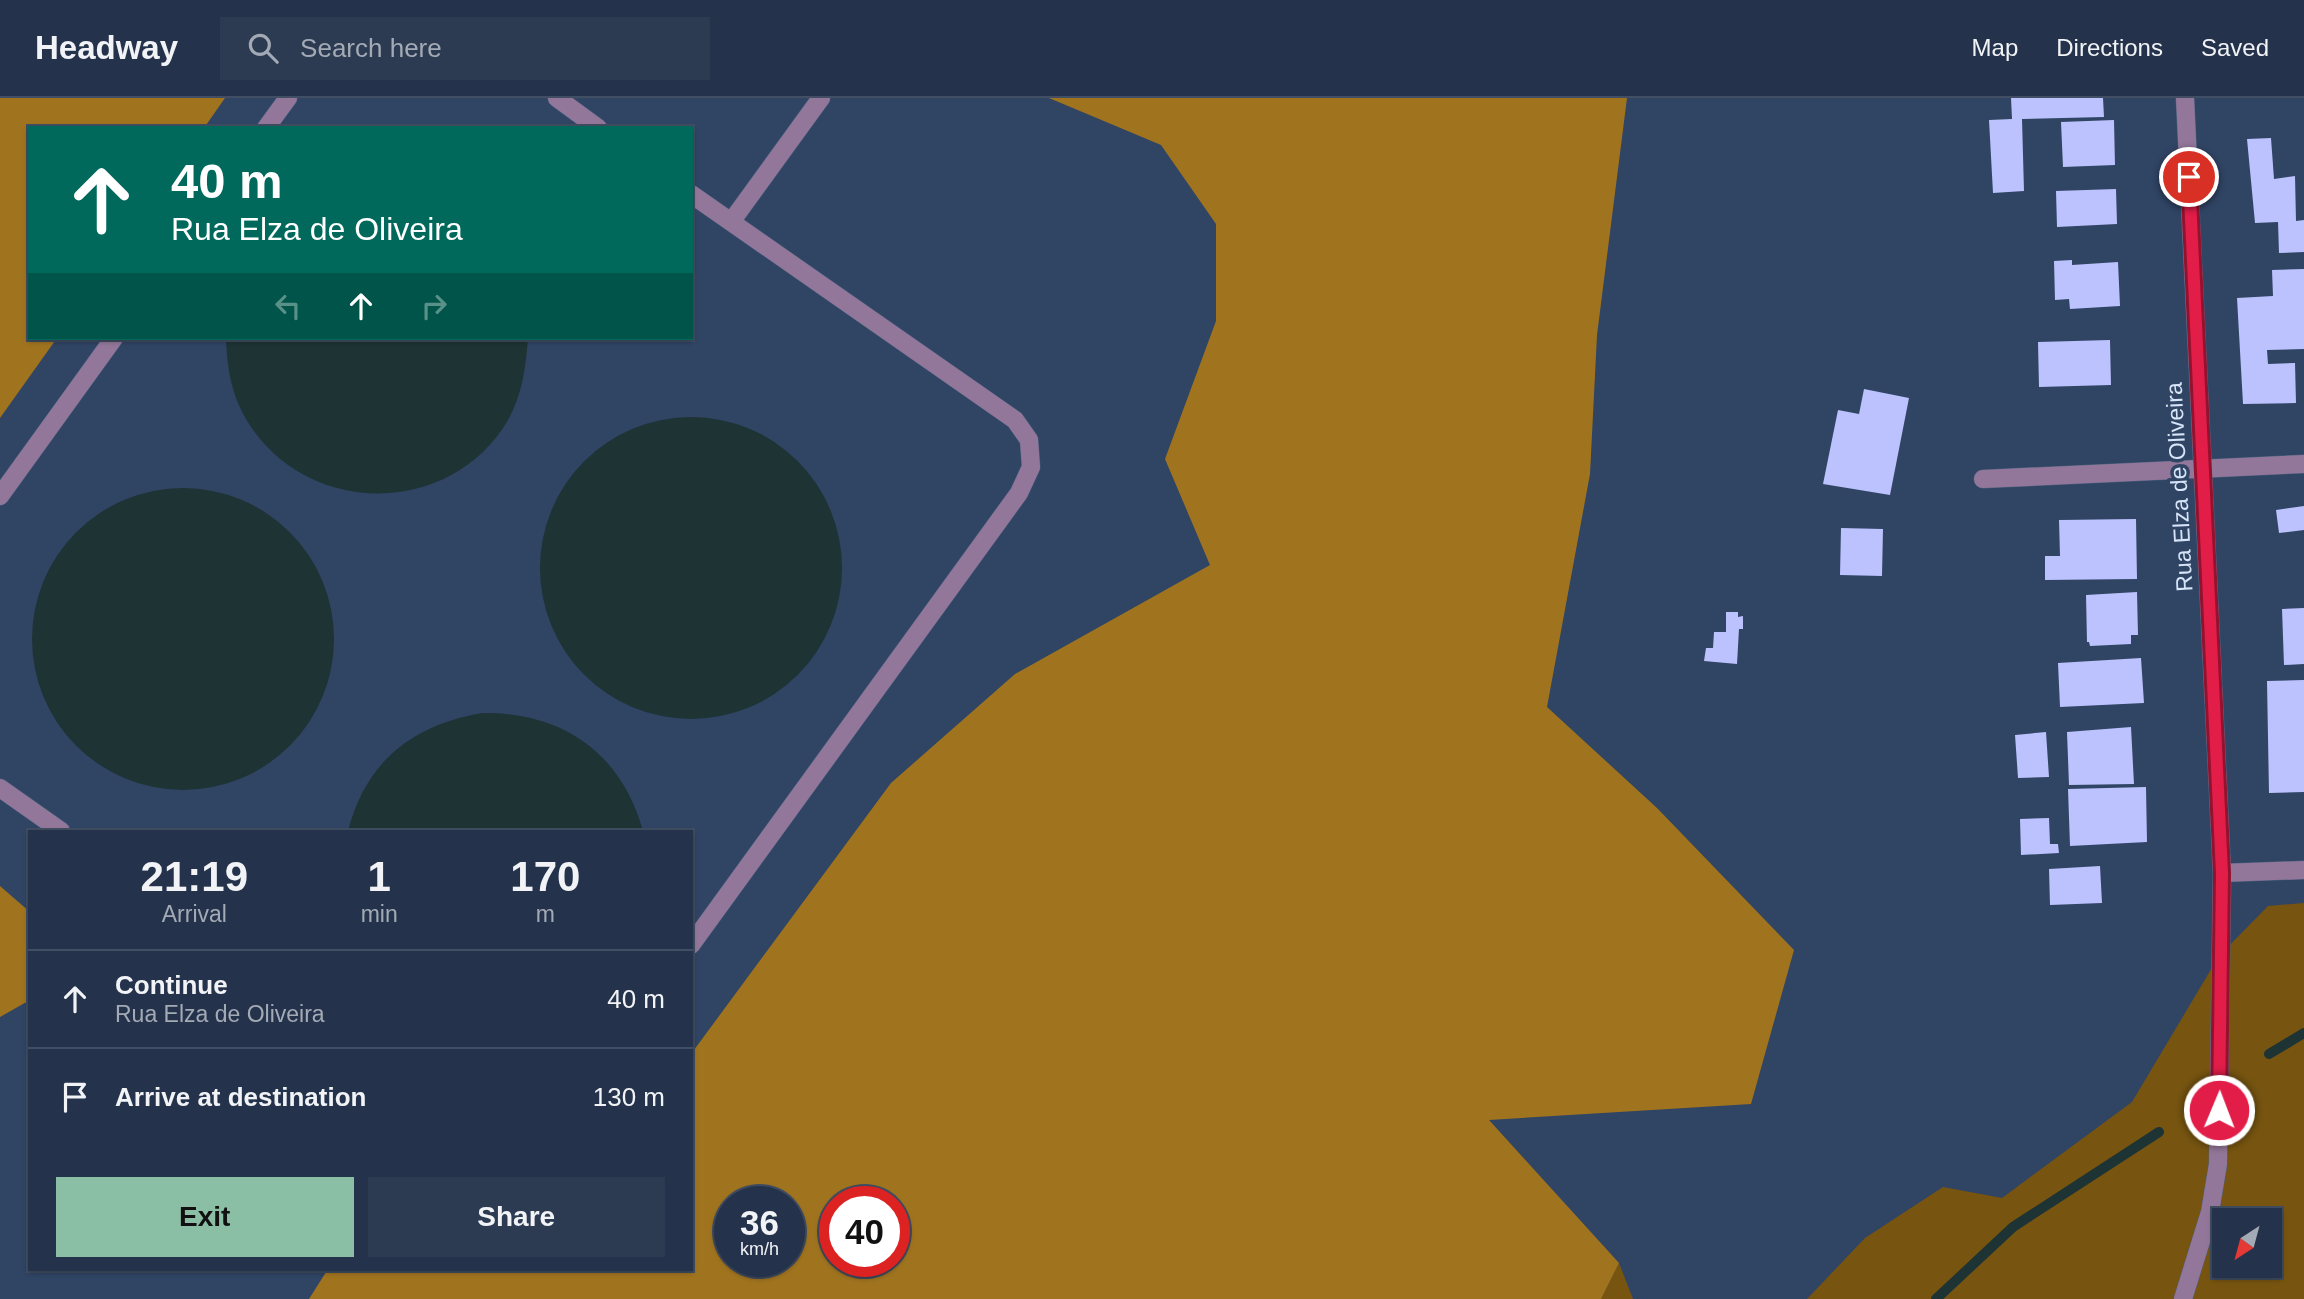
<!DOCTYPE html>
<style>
:root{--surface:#24334b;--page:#2c3b52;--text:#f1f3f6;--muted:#a3aab5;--line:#414e63;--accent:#8abfa5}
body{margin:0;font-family:Arial,sans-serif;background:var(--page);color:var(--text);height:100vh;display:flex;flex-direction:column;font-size:26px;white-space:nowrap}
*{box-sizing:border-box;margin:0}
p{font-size:23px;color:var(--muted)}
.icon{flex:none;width:38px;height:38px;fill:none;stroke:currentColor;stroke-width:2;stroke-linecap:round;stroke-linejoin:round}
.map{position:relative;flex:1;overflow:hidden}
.panel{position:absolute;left:28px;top:732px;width:665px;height:441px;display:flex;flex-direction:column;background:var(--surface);border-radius:0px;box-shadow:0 2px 5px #0004,0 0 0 2px var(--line)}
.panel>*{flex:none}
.top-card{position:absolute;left:28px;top:28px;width:665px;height:214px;border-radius:0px;box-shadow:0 2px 5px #0004,0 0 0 2px var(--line);background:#00695c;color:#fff;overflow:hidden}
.needle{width:46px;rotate:216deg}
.tools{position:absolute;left:2212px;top:1110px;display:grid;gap:14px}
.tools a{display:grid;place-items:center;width:70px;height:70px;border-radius:0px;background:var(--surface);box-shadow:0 2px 5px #0004,0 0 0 2px var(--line);font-size:35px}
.speed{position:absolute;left:714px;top:1088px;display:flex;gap:14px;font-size:35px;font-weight:700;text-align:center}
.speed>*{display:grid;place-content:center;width:91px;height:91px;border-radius:50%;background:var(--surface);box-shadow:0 2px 5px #0004,0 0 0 2px var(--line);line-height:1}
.speed small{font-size:18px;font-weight:400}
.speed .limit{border:10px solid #d22;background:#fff;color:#111}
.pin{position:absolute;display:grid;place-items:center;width:60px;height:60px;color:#fff;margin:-30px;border:4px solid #fff;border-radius:50%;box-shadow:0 2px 7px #0007}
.me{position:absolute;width:77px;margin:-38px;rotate:1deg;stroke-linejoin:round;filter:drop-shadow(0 0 5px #0008)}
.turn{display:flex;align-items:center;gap:24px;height:147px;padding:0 28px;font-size:32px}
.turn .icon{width:91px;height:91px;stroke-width:2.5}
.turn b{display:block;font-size:49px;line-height:60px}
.lanes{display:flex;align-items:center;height:66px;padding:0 28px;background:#0003;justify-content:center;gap:35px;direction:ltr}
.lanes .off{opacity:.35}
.eta{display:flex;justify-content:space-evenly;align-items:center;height:119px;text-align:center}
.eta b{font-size:42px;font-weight:600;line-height:49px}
.action{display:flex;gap:14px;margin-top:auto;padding:14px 28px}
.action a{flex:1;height:80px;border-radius:0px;background:var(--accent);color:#111;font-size:28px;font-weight:600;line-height:80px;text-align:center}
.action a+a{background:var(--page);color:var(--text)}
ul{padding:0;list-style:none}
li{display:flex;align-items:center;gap:21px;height:98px;padding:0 28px;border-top:2px solid var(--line)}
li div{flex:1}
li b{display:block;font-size:26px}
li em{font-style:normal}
header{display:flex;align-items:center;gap:42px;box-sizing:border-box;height:98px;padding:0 35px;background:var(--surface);border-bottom:2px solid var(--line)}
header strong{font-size:33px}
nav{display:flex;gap:38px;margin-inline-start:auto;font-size:24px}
.search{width:490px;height:63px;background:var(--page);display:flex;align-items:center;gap:18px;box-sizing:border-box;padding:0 24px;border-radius:0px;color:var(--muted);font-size:26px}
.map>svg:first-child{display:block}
.green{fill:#775510;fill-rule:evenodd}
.forest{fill:#a0741f;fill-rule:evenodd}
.water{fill:#1e3334}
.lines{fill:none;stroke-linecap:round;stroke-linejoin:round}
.stream{stroke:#1e3334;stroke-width:10}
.building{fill:#bbc2fd}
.minor-casing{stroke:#4e617f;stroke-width:19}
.minor{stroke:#93779a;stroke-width:18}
.route-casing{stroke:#92132f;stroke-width:18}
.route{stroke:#e11d48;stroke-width:12}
.labels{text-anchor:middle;stroke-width:7;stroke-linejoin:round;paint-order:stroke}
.street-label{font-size:23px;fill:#d8e5f9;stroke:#304464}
</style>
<header>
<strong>Headway</strong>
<div class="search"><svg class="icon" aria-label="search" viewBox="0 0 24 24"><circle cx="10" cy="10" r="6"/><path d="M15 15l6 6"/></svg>Search here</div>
<nav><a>Map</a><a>Directions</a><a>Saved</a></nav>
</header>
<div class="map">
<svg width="2304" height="1201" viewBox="0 0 2304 1201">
<rect width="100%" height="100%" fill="#304464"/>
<path class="green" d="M2304,805V1201H1807L1865,1140L1943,1089L2002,1100L2132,1004L2219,858L2268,808ZM2224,1122H2270V1167H2224Z
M1619,1165L1633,1201H1601Z"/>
<path class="forest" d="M0,0H225L204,30H30V240H57L0,320Z
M1049,0H1627L1597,237L1590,376L1547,609L1657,710L1794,852L1751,1006L1489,1022L1619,1165L1601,1201H309L328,1171H691V956L891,685L1015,576L1210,467L1165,361L1216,223V126L1161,47ZM789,1104V1164H730V1104ZM835,1104H894V1164H835Z
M0,788L30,814V902L0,919Z"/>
<path class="water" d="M226,240H528C526,268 522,297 508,322C450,421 304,419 246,321C231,296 227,269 226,240Z
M540 470a151 151 0 1 1 302 0a151 151 0 1 1-302 0Z
M32 541a151 151 0 1 1 302 0a151 151 0 1 1-302 0Z
M482,615C562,614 621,654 643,733H348C366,663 413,627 482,615Z"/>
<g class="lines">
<path class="stream" d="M2269,956L2304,935
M1936,1201L2013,1129L2159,1034"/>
</g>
<path class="building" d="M2011,0H2103L2104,19L2022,21L2024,93L1993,95L1989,22L2012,21Z
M2114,22L2115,67L2063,69L2061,24Z
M2271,40L2274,81L2295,78L2296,123L2304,122V154L2279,155L2278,124L2255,125L2247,41Z
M2116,91L2117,126L2057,129L2056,93Z
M2072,162V167L2118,164L2120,208L2070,211L2069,201L2055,202L2054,163Z
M2304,171V251L2267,252L2268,266L2295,265L2296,305L2243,306L2237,200L2273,198L2272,172Z
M2110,242L2111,287L2039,289L2038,244Z
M1864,291L1909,300L1890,397L1823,386L1838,312L1859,316Z
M2304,408V432L2279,435L2276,412Z
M2136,421L2137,481L2045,482V458H2060L2059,422Z
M1841,430L1883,431L1882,478L1840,477Z
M2137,494L2138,537H2131V546L2090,548L2089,544H2087L2086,497Z
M2304,510V566L2284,567L2282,511Z
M1726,514H1738V519L1743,518V531H1739L1737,566L1704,563L1706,550H1713L1714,534H1726Z
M2141,560L2144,605L2060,609L2058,565Z
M2304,582V694L2269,695L2267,583Z
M2131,629L2134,686L2069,687L2067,634Z
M2046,634L2049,679L2018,680L2015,637Z
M2146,689L2147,744L2070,748L2068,691Z
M2049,720L2050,746H2058L2059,755L2021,757L2020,721Z
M2100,768L2102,805L2050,807L2049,771Z"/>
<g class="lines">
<defs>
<path id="minor" d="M557,0L598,30
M266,30L288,0
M691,96L1015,322L1029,342L1031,369L1019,395L691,847
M731,124L821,0
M1983,381L2304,366
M0,398L114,240
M0,690L61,733
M2222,775L2304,772
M2183,1201L2210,1114L2218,1066L2222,775L2185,0"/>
</defs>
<use href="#minor" class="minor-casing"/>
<use href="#minor" class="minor"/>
</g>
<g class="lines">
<defs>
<path id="route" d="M2189,79L2222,775L2219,1012"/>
</defs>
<use href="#route" class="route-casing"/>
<use href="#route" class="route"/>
</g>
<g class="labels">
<g class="street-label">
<text transform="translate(2179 389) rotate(-93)" y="8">Rua Elza de Oliveira</text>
</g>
</g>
</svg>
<div class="tools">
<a><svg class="needle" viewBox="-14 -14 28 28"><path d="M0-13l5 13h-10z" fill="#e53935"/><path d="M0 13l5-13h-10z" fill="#a3aab5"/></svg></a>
</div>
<div class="speed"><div>36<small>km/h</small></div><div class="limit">40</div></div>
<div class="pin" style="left:2189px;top:79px;background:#d93025"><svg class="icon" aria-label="arrive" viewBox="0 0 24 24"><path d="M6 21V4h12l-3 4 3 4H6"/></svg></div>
<svg class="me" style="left:2219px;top:1012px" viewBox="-20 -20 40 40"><circle r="17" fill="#e11d48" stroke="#fff" stroke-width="3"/><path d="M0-11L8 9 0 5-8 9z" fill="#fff"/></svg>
<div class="top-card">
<div class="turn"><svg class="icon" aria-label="ahead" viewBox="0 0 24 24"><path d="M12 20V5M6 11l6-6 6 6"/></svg><div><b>40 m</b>Rua Elza de Oliveira</div></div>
<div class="lanes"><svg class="icon off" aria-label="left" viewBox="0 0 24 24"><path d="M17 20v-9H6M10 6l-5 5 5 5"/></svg><svg class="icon" aria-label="ahead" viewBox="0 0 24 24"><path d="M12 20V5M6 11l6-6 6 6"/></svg><svg class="icon off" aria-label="right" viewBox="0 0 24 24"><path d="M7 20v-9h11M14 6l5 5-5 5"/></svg></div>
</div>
<section class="panel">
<div class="eta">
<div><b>21:19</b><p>Arrival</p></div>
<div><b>1</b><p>min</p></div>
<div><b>170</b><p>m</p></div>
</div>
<ul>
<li><svg class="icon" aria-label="ahead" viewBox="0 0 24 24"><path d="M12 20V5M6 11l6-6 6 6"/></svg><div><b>Continue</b><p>Rua Elza de Oliveira</p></div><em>40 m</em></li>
<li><svg class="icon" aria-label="arrive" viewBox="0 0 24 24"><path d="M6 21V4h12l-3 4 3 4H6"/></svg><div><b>Arrive at destination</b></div><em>130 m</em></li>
</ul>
<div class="action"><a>Exit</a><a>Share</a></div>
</section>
</div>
